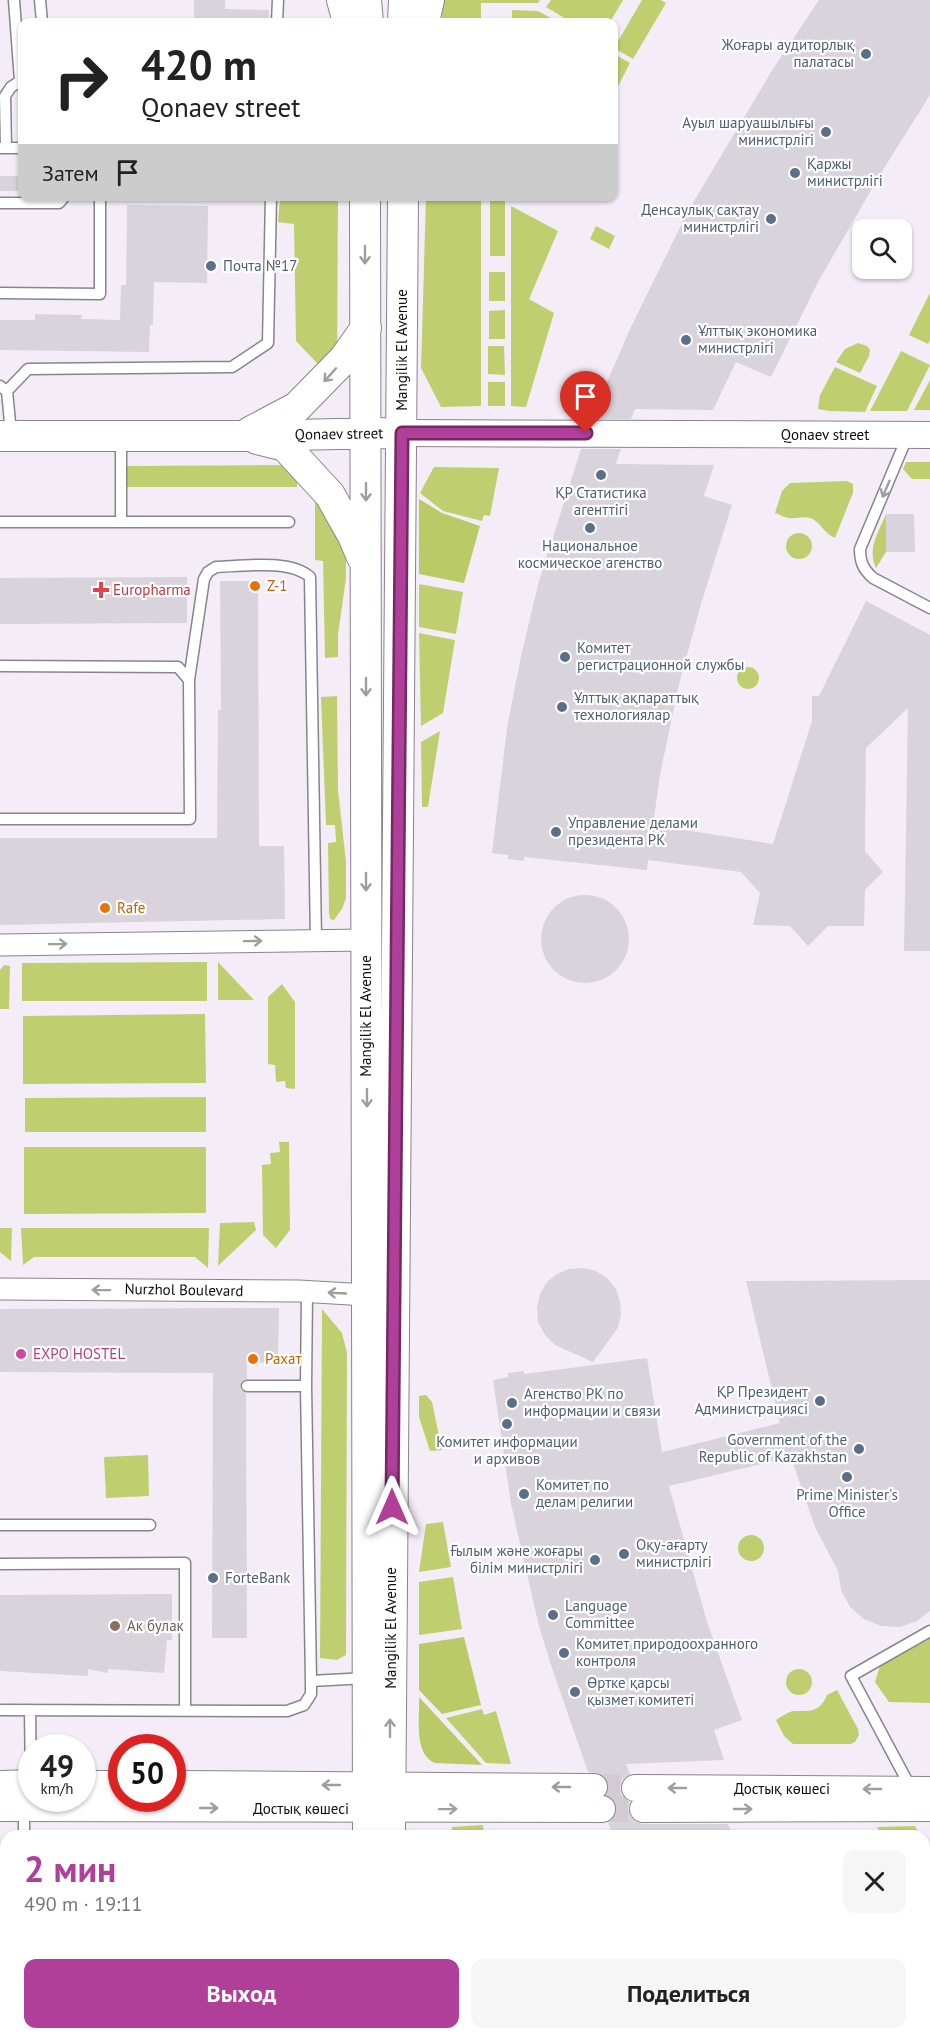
<!DOCTYPE html>
<html lang="ru">
<meta charset="utf-8">
<style>
:root{--surface:#fff;--page:#f6f6f6;--text:#222;--muted:#767676;--accent:#b03f9a}
body{margin:0;font-family:"PT Sans",sans-serif;background:var(--page);color:var(--text);height:100vh;display:flex;flex-direction:column;font-size:22px;white-space:nowrap}
*{box-sizing:border-box;margin:0}
p{font-size:20px;color:var(--muted)}
.icon{flex:none;width:33px;height:33px;fill:none;stroke:currentColor;stroke-width:2;stroke-linecap:round;stroke-linejoin:round}
.map{position:relative;flex:1;overflow:hidden}
.sheet{position:absolute;left:0px;top:1830px;width:930px;height:210px;display:flex;flex-direction:column;background:var(--surface);border-radius:18px 18px 0 0;box-shadow:0 2px 4px #0004}
.sheet>*{flex:none}
.banner{position:absolute;left:18px;top:18px;width:600px;height:183px;border-radius:12px;box-shadow:0 2px 4px #0004;background:#fff;color:var(--text);overflow:hidden}
.controls{position:absolute;left:852px;top:219px;display:grid;gap:12px}
.controls a{display:grid;place-items:center;width:60px;height:60px;border-radius:12px;background:var(--surface);box-shadow:0 2px 4px #0004;font-size:30px}
.speed{position:absolute;left:18px;top:1734px;display:flex;gap:12px;font-size:30px;font-weight:700;text-align:center}
.speed>*{display:grid;place-content:center;width:78px;height:78px;border-radius:50%;background:var(--surface);box-shadow:0 2px 4px #0004;line-height:1}
.speed small{font-size:15px;font-weight:400}
.speed .limit{border:9px solid #d22;background:#fff;color:#111}
.pin{position:absolute;display:grid;place-items:center;width:51px;height:51px;color:#fff;margin:-62px -26px;border-radius:50% 50% 50% 0;rotate:-45deg;box-shadow:0 0 6px #0007}
.pin .icon{rotate:45deg}
.me{position:absolute;width:66px;margin:-33px;rotate:0deg;stroke-linejoin:round;filter:drop-shadow(0 0 4px #0008)}
.turn{display:flex;align-items:center;gap:21px;height:126px;padding:0 24px;font-size:27px}
.turn .icon{width:78px;height:78px;stroke-width:2.5}
.turn b{display:block;font-size:42px;line-height:51px}
.then{display:flex;align-items:center;height:57px;padding:0 24px;background:#0003;gap:12px;font-size:22px}
.round{display:grid;place-items:center;flex:none;width:63px;height:63px;border-radius:12px;background:var(--page)}
.head{display:flex;align-items:center;justify-content:space-between;height:102px;padding:0 24px}
h1{font-size:36px;font-weight:600;line-height:45px;color:var(--accent)}
.cta{display:flex;gap:12px;margin-top:auto;padding:12px 24px}
.cta a{flex:1;height:69px;border-radius:12px;background:var(--accent);color:#fff;font-size:24px;font-weight:600;line-height:69px;text-align:center}
.cta a+a{background:var(--page);color:var(--text)}
.map>svg:first-child{display:block}
.green{fill:#bfcf6f}
.forest{fill:#baca67}
.building{fill:#d9d3dc}
.lines{fill:none;stroke-linecap:round;stroke-linejoin:round}
.tertiary-tunnel{stroke:#d2cbd4;stroke-width:26;stroke-dasharray:26 13;stroke-linecap:butt}
.service-casing{stroke:#89848c;stroke-width:13}
.minor-casing{stroke:#89848c;stroke-width:23}
.tertiary-casing{stroke:#89848c;stroke-width:28}
.secondary-casing{stroke:#89848c;stroke-width:32}
.service{stroke:#fff;stroke-width:10}
.minor{stroke:#fff;stroke-width:21}
.tertiary{stroke:#fff;stroke-width:26}
.secondary{stroke:#fff;stroke-width:30}
.oneway{stroke:#9f9e9f}
.route-casing{stroke:#722964;stroke-width:15}
.route{stroke:#b03f9a;stroke-width:10}
.service-dot{fill:#5c6f8a;stroke:#fff;stroke-width:2}
.food-dot{fill:#e8710a;stroke:#fff;stroke-width:2}
.health-dot{fill:#e0444e;stroke:#fff;stroke-width:2}
.hotel-dot{fill:#d1479c;stroke:#fff;stroke-width:2}
.education-dot{fill:#8d6e63;stroke:#fff;stroke-width:2}
.labels{text-anchor:middle;stroke-width:4.5;stroke-linejoin:round;paint-order:stroke}
.service-label{font-size:15px;fill:#4e5e75;stroke:#fff;text-anchor:start}
.street-label{font-size:15px;fill:#0f0d10;stroke:#fff}
.food-label{font-size:15px;fill:#c56008;stroke:#fff;text-anchor:start}
.health-label{font-size:15px;fill:#be3a42;stroke:#fff;text-anchor:start}
.hotel-label{font-size:15px;fill:#b23c85;stroke:#fff;text-anchor:start}
.education-label{font-size:15px;fill:#785e54;stroke:#fff;text-anchor:start}
</style>
<div class="map">
<svg width="930" height="2040" viewBox="0 0 930 2040">
<rect width="100%" height="100%" fill="#f4edf7"/>
<path class="green" d="M444,0H540L538,3H481V22H441Z
M551,0H623L610,22H571L546,7Z
M642,0H661L666,3L633,59L614,48Z
M512,10L538,11L558,22H512Z
M614,54L630,63L614,94Z
M280,197H338L337,378H331L296,341L294,224L278,222Z
M426,197H481V406L441,407L421,368Z
M505,201V256H490V201Z
M511,206L558,231L529,299L554,313L526,407L511,406Z
M596,226L615,236L609,249L590,239Z
M489,272H505V301H489Z
M930,293V340L928,344L909,335Z
M505,310V339H489V311Z
M858,343L867,346L870,350L869,356L860,373L836,362L845,349Z
M488,346H504L505,375L488,374Z
M901,351L930,365L907,411H870Z
M835,367L877,386L865,412L829,411L818,409L820,395Z
M930,380V410H914Z
M488,382H505V406H488Z
M906,462H930V479H912L903,469Z
M298,465L297,487H127V466Z
M434,467L499,468L490,516L484,515L482,521L443,511L420,493Z
M847,481L853,484V493L835,538C825,534 822,525 813,519C804,515 797,519 789,518C785,518 779,514 775,513L782,491L790,483Z
M315,500L329,513L346,540V578L338,635V657L325,658L323,561L315,560Z
M886,514V552L876,568C867,549 878,533 886,514Z
M786 546a13 13 0 1 1 26 0a13 13 0 1 1-26 0Z
M419,584L463,592L456,634L419,627Z
M419,633L455,640L443,713L421,726Z
M737 678a11 11 0 1 1 22 0a11 11 0 1 1-22 0Z
M337,696L338,790L346,862V898L342,909L334,920L330,919L329,913L328,843L336,842L335,825H326L321,697Z
M440,731L428,807H422L421,742Z
M207,962V1001H22V963Z
M218,962L254,1000H218Z
M4,965L10,966L9,1009H0V970Z
M282,984L295,1002V1089L286,1088L285,1081L276,1082L275,1065L268,1064V997Z
M205,1014L206,1083L23,1084V1016Z
M206,1097V1132H25V1098Z
M279,1142H289L290,1230L276,1248L263,1235L262,1165L271,1164L270,1153L280,1152Z
M24,1147H206V1213L24,1214Z
M254,1222L256,1230L218,1266L220,1223Z
M0,1228H12L11,1261L0,1252Z
M21,1228H209L208,1268L195,1257H34L23,1265Z
M322,1309L342,1333L347,1353L346,1655L337,1660L320,1658Z
M426,1395L432,1402L442,1450L430,1451L419,1417V1396Z
M148,1455L149,1496L106,1498L104,1457Z
M443,1522L451,1567L419,1572L426,1524Z
M738 1548a13 13 0 1 1 26 0a13 13 0 1 1-26 0Z
M453,1577L462,1629L419,1635V1582Z
M930,1638V1703L889,1702L875,1682L880,1666Z
M786 1682a13 13 0 1 1 26 0a13 13 0 1 1-26 0Z
M837,1690L858,1729L859,1735L855,1742L851,1744H793L784,1736L776,1720C781,1717 789,1711 794,1711C811,1711 819,1713 827,1695Z
M482,1709L484,1715L496,1711L511,1764L486,1763L446,1718Z
M483,1825L484,1836H452V1827Z
M915,1826L920,1836H882L877,1827Z"/>
<path class="forest" d="M419,499L442,513L480,526L464,583L419,574Z
M464,1637L481,1705L442,1714L419,1690V1644Z
M419,1697L482,1765L435,1763C413,1754 420,1717 419,1697Z
M545,2034H582L585,2040H533Z"/>
<path class="building" d="M194,0H225V9L269,10L268,22H194Z
M819,0H930V95L881,173L818,282L771,377L736,362L713,410L635,409L631,419H591L630,329L688,211L773,69Z
M0,176H22V191H0Z
M127,205L208,206L207,283L154,282L153,325H150L149,352L0,350V320H35V314L82,315L81,319L120,320L121,285H126Z
M581,449H621L616,464L714,465L704,496L732,505L701,604L679,684L660,775L653,825L773,844L812,721V696H819L866,601L930,635V951H904L908,708L866,748L865,851L883,872L865,890L864,926H828L808,946L790,926L753,925L760,893L741,872L648,860L647,870L524,857V861L508,859V855L492,853L507,728L521,656L539,581Z
M886,514H914L915,552H886Z
M187,577V623L0,624V578Z
M220,581H258L259,846H284L285,919L0,925V838H217L218,710H221Z
M541 939a44 44 0 1 1 88 0a44 44 0 1 1-88 0Z
M583,1268L596,1271L607,1278L616,1289L620,1301L621,1315L617,1329L593,1362L555,1345L545,1335L538,1322L537,1308L540,1294L547,1282L557,1274L569,1269Z
M930,1280V1611L917,1621L900,1627L881,1626L864,1619L850,1607L841,1590L838,1571L815,1527L791,1457L669,1486L707,1622L742,1720L714,1730L724,1760L626,1764L630,1774L622,1780L620,1788L622,1796L630,1802L628,1808L630,1816L636,1822L643,1824H728L734,1836H614L608,1823L615,1816L617,1810L615,1802L606,1795L609,1788L607,1779L601,1774L588,1772L552,1668L539,1626L511,1504L493,1380L508,1377V1373L524,1371V1374L647,1358L662,1452L780,1423L746,1281Z
M279,1308L278,1363L247,1362V1379L243,1380L240,1385L241,1390L246,1393L247,1638H212L213,1373L0,1372V1309Z
M172,1594V1640H167L164,1673L108,1669V1673L88,1669V1676L0,1671V1595Z"/>
<g class="lines">
<path class="tertiary-tunnel" d="M594,1787L635,1788
M602,1809H643"/>
<defs>
<path id="service" d="M14,0L20,81
M40,0L42,22
M277,22L278,0
M0,148H22
M6,148L5,96L11,87L22,80
M0,203H59L65,196
M0,293L100,294V196
M0,386L7,391L11,433
M7,391L28,369L232,367L268,343L271,196
M908,435L860,549C860,562 863,569 873,578L930,608
M0,522H289
M121,522V436
M0,666L178,667L189,680L190,819H0
M189,680L204,579L208,572L216,567C243,566 290,559 310,577L316,940
M307,1292L306,1386L311,1681L366,1678
M247,1386H306
M0,1525H150
M0,1564L185,1563V1710
M0,1710L287,1711L304,1705L311,1694V1681
M30,1710L31,1783
M912,1790L851,1676L930,1631
M24,1836V1808
M27,2040V2034"/>
<path id="minor" d="M0,945L366,940
M0,1289L299,1291L367,1295"/>
<path id="tertiary" d="M402,433L930,435
M0,1784L32,1783
M82,1784H122
M172,1784L594,1787
M635,1788L930,1790
M0,1808L602,1809
M643,1809L930,1808"/>
<path id="secondary" d="M342,0L348,22
M366,0L368,22
M403,22L404,0
M424,22L429,0
M365,196L368,1836
M250,432L297,407L344,359L366,328
M0,436H242L387,433
M257,439L285,446L330,495L353,536L362,557
M390,1836L403,196
M368,2034V2040
M414,2034L415,2040
M347,2040V2034
M390,2040V2034"/>
</defs>
<use href="#service" class="service-casing"/>
<use href="#minor" class="minor-casing"/>
<use href="#tertiary" class="tertiary-casing"/>
<use href="#secondary" class="secondary-casing"/>
<use href="#service" class="service"/>
<use href="#minor" class="minor"/>
<use href="#tertiary" class="tertiary"/>
<use href="#secondary" class="secondary"/>
</g>
<defs><path id="oneway-shaft" d="M-6 0H5M1.5-3L5.5 0L1.5 3" fill="none" stroke-width="1.6" stroke-linecap="round" stroke-linejoin="round" transform="scale(1.5)"/></defs>
<g class="oneway">
<use href="#oneway-shaft" transform="translate(365 255) rotate(90)"/>
<use href="#oneway-shaft" transform="translate(330 375) rotate(132)"/>
<use href="#oneway-shaft" transform="translate(886 489) rotate(113)"/>
<use href="#oneway-shaft" transform="translate(366 492) rotate(90)"/>
<use href="#oneway-shaft" transform="translate(366 687) rotate(90)"/>
<use href="#oneway-shaft" transform="translate(366 882) rotate(90)"/>
<use href="#oneway-shaft" transform="translate(253 941) rotate(-1)"/>
<use href="#oneway-shaft" transform="translate(58 944) rotate(-1)"/>
<use href="#oneway-shaft" transform="translate(367 1098) rotate(90)"/>
<use href="#oneway-shaft" transform="translate(101 1290) rotate(-179)"/>
<use href="#oneway-shaft" transform="translate(337 1293) rotate(-177)"/>
<use href="#oneway-shaft" transform="translate(390 1728) rotate(-90)"/>
<use href="#oneway-shaft" transform="translate(331 1785) rotate(-180)"/>
<use href="#oneway-shaft" transform="translate(561 1787) rotate(-180)"/>
<use href="#oneway-shaft" transform="translate(677 1788) rotate(-180)"/>
<use href="#oneway-shaft" transform="translate(872 1789) rotate(-180)"/>
<use href="#oneway-shaft" transform="translate(209 1808)"/>
<use href="#oneway-shaft" transform="translate(448 1809) rotate(-1)"/>
<use href="#oneway-shaft" transform="translate(743 1809)"/>
</g>
<g class="lines">
<defs>
<path id="route" d="M392,1507L402,433H586"/>
</defs>
<use href="#route" class="route-casing"/>
<use href="#route" class="route"/>
</g>
<g class="service-dot">
<circle cx="866" cy="54" r="6"/>
<circle cx="826" cy="132" r="6"/>
<circle cx="795" cy="173" r="6"/>
<circle cx="771" cy="219" r="6"/>
<circle cx="211" cy="266" r="6"/>
<circle cx="686" cy="340" r="6"/>
<circle cx="601" cy="475" r="6"/>
<circle cx="590" cy="528" r="6"/>
<circle cx="565" cy="657" r="6"/>
<circle cx="562" cy="707" r="6"/>
<circle cx="556" cy="832" r="6"/>
<circle cx="820" cy="1401" r="6"/>
<circle cx="512" cy="1403" r="6"/>
<circle cx="507" cy="1424" r="6"/>
<circle cx="859" cy="1449" r="6"/>
<circle cx="847" cy="1477" r="6"/>
<circle cx="524" cy="1494" r="6"/>
<circle cx="624" cy="1554" r="6"/>
<circle cx="595" cy="1560" r="6"/>
<circle cx="213" cy="1578" r="6"/>
<circle cx="553" cy="1615" r="6"/>
<circle cx="564" cy="1653" r="6"/>
<circle cx="575" cy="1692" r="6"/>
</g>
<g class="food-dot">
<circle cx="255" cy="586" r="6"/>
<circle cx="105" cy="908" r="6"/>
<circle cx="253" cy="1359" r="6"/>
</g>
<path class="health-dot" d="M98 581h6v6h6v6h-6v6h-6v-6h-6v-6h6z"/>
<circle class="hotel-dot" cx="21" cy="1354" r="6"/>
<circle class="education-dot" cx="115" cy="1626" r="6"/>
<g class="labels">
<g class="service-label">
<text x="854" y="50" text-anchor="end">Жоғары аудиторлық<tspan x="854" dy="17">палатасы</tspan></text>
<text x="814" y="128" text-anchor="end">Ауыл шаруашылығы<tspan x="814" dy="17">министрлігі</tspan></text>
<text x="807" y="169">Қаржы<tspan x="807" dy="17">министрлігі</tspan></text>
<text x="759" y="215" text-anchor="end">Денсаулық сақтау<tspan x="759" dy="17">министрлігі</tspan></text>
<text x="223" y="271">Почта №17</text>
<text x="698" y="336">Ұлттық экономика<tspan x="698" dy="17">министрлігі</tspan></text>
<text x="601" y="498" text-anchor="middle">ҚР Статистика<tspan x="601" dy="17">агенттігі</tspan></text>
<text x="590" y="551" text-anchor="middle">Национальное<tspan x="590" dy="17">космическое агенство</tspan></text>
<text x="577" y="653">Комитет<tspan x="577" dy="17">регистрационной службы</tspan></text>
<text x="574" y="703">Ұлттық ақпараттық<tspan x="574" dy="17">технологиялар</tspan></text>
<text x="568" y="828">Управление делами<tspan x="568" dy="17">президента РК</tspan></text>
<text x="808" y="1397" text-anchor="end">ҚР Президент<tspan x="808" dy="17">Администрациясі</tspan></text>
<text x="524" y="1399">Агенство РК по<tspan x="524" dy="17">информации и связи</tspan></text>
<text x="847" y="1445" text-anchor="end">Government of the<tspan x="847" dy="17">Republic of Kazakhstan</tspan></text>
<text x="507" y="1447" text-anchor="middle">Комитет информации<tspan x="507" dy="17">и архивов</tspan></text>
<text x="536" y="1490">Комитет по<tspan x="536" dy="17">делам религии</tspan></text>
<text x="847" y="1500" text-anchor="middle">Prime Minister's<tspan x="847" dy="17">Office</tspan></text>
<text x="636" y="1550">Оқу-ағарту<tspan x="636" dy="17">министрлігі</tspan></text>
<text x="583" y="1556" text-anchor="end">Ғылым және жоғары<tspan x="583" dy="17">білім министрлігі</tspan></text>
<text x="225" y="1583">ForteBank</text>
<text x="565" y="1611">Language<tspan x="565" dy="17">Committee</tspan></text>
<text x="576" y="1649">Комитет природоохранного<tspan x="576" dy="17">контроля</tspan></text>
<text x="587" y="1688">Өртке қарсы<tspan x="587" dy="17">қызмет комитеті</tspan></text>
</g>
<g class="street-label">
<text transform="translate(402 350) rotate(-90)" y="5">Mangilik El Avenue</text>
<text transform="translate(339 434) rotate(-1)" y="5">Qonaev street</text>
<text x="825" y="440">Qonaev street</text>
<text transform="translate(366 1016) rotate(-90)" y="5">Mangilik El Avenue</text>
<text transform="translate(184 1290) rotate(1)" y="5">Nurzhol Boulevard</text>
<text transform="translate(391 1628) rotate(-90)" y="5">Mangilik El Avenue</text>
<text x="782" y="1794">Достық көшесі</text>
<text x="301" y="1814">Достық көшесі</text>
</g>
<g class="food-label">
<text x="267" y="591">Z-1</text>
<text x="117" y="913">Rafe</text>
<text x="265" y="1364">Рахат</text>
</g>
<g class="health-label">
<text x="113" y="595">Europharma</text>
</g>
<g class="hotel-label">
<text x="33" y="1359">EXPO HOSTEL</text>
</g>
<g class="education-label">
<text x="127" y="1631">Ак булак</text>
</g>
</g>
</svg>
<div class="controls">
<a><svg class="icon" aria-label="search" viewBox="0 0 24 24"><circle cx="10" cy="10" r="6"/><path d="M15 15l6 6"/></svg></a>
</div>
<div class="speed"><div>49<small>km/h</small></div><div class="limit">50</div></div>
<div class="pin" style="left:586px;top:433px;background:#d93025"><svg class="icon" aria-label="arrive" viewBox="0 0 24 24"><path d="M6 21V4h12l-3 4 3 4H6"/></svg></div>
<svg class="me" style="left:392px;top:1507px" viewBox="-20 -20 40 40"><path d="M0-17L14 15 0 8-14 15z" fill="#b03f9a" stroke="#fff" stroke-width="4"/></svg>
<div class="banner">
<div class="turn"><svg class="icon" aria-label="right" viewBox="0 0 24 24"><path d="M7 20v-9h11M14 6l5 5-5 5"/></svg><div><b>420 m</b>Qonaev street</div></div>
<div class="then">Затем<svg class="icon" aria-label="arrive" viewBox="0 0 24 24"><path d="M6 21V4h12l-3 4 3 4H6"/></svg></div>
</div>
<section class="sheet">
<div class="head"><div><h1>2 мин</h1><p>490 m · 19:11</p></div><a class="round"><svg class="icon" aria-label="close" viewBox="0 0 24 24"><path d="M6 6l12 12M18 6L6 18"/></svg></a></div>
<div class="cta"><a>Выход</a><a>Поделиться</a></div>
</section>
</div>
